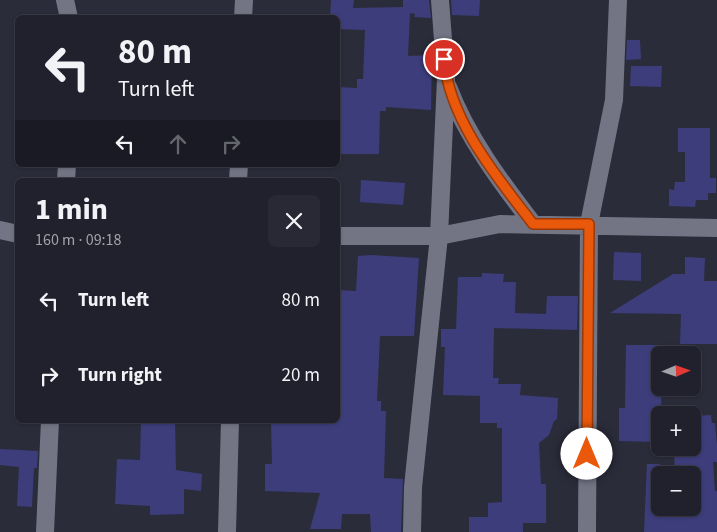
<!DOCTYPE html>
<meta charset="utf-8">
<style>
:root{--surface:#20212c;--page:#282934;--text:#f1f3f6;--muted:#a2a3a9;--line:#3d3e48}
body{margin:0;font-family:"Source Sans 3",sans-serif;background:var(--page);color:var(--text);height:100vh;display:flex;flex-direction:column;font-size:19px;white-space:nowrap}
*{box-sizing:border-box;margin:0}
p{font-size:16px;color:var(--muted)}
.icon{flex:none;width:28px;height:28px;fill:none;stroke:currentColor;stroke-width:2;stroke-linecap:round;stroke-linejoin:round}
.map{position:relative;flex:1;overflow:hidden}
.side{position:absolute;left:15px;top:178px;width:325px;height:245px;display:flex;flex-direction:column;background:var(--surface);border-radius:8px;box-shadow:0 1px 4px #0004,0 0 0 1px var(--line)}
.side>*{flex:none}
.hud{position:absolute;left:15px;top:15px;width:325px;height:152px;border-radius:8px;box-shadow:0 1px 4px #0004,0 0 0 1px var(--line);background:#20212c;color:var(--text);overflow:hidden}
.needle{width:32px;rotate:88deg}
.fabs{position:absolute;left:651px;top:346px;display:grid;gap:10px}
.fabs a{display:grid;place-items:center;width:50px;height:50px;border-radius:8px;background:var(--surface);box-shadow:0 1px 4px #0004,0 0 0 1px var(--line);font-size:25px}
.pin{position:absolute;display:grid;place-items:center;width:42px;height:42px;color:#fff;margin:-21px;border:2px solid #fff;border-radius:50%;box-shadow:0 1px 5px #0007}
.me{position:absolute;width:55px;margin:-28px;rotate:0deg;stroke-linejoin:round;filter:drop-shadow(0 0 4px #0008)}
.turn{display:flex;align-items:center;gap:18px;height:105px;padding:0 20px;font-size:22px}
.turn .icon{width:65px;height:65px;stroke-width:2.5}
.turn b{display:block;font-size:35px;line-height:42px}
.lanes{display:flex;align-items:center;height:48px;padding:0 20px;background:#0003;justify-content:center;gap:25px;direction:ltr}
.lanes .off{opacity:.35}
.round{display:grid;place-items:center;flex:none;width:52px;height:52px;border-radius:8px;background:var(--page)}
.summary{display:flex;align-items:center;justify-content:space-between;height:85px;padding:0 20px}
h1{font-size:30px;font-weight:700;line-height:38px}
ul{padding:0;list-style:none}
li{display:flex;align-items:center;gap:15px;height:75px;padding:0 20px}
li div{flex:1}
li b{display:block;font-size:19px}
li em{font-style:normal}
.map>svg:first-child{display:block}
.building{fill:#3d3d7b}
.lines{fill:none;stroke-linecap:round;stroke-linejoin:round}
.street{stroke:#737585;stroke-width:18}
.route-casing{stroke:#983908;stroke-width:12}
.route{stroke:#ea580c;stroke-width:9}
</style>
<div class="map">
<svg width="717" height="532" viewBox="0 0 717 532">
<rect width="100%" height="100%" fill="#2b2c3a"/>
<path class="building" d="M331,0H354L353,8L403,7V0H429L431,18L414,17L415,14L410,13L408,56L432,55L431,110L386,107V111H380L379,154H338V87L357,88V79H363L365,30L338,29V18H330Z
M451,0H480L479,16L452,15Z
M627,40H640L641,59L626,60Z
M631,66H662L661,87L630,86Z
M678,128H710V178H716V193H708V200H696L695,207L669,206V189L674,190L675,182H685V152H678Z
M361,180L405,183L403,205L360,202Z
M614,252L641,253V281L613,280Z
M371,255L419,258L414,336H380L377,401H381V411H386L384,478L403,479L401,532H371L370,514H342L341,529H310L320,493L265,491V464H272L271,421L338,420L341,336H338V290L356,291L358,256Z
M685,257L705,258L704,281H717V344H680L681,314L610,313L673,274H685Z
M482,273L504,274L503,282H516L515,313L546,314L547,296H578L577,330L494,328L493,378H499L498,384H521L520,395L558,398L557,419L554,421L549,435L539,443L541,484H546V523H523V532H469V517H488V503L502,502V428H497V423H480V396L443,395L445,347H441V329H456L458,277H482Z
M626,345H660V388H662L659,442L619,441V408H625Z
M711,415L712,423H715L717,445V462H713L715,491H717V532H644L647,464H660V508H692V475H675L674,448H692V416Z
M141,420H175L176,470L202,474L201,491L184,489V514L150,515V506L115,504L117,459L140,460Z
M0,449L38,451L37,468H34L32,507L17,506L19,467L0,465Z"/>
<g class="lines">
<path class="street" d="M65,0L69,18
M243,18L244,0
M448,87C467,137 500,181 533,224
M66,180L67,165
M238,180L239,165
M0,230L18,234
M338,236H439L500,224L717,228
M45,532L50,420
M227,532L230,420
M412,532L413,487L439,236L446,79L440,0
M587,532L589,224L614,100L618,0"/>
</g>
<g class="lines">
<defs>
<path id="route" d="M444,59C449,120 497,177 533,224H589L587,454"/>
</defs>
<use href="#route" class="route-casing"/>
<use href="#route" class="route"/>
</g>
</svg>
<div class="fabs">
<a><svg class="needle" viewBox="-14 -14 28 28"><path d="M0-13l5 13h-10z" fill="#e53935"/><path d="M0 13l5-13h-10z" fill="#a2a3a9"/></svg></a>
<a>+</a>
<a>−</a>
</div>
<div class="pin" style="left:444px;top:59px;background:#d93025"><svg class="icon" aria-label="arrive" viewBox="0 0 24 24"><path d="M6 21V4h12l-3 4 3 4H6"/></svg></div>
<svg class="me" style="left:587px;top:454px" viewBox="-20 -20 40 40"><circle r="19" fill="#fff"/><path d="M0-13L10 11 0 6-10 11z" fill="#ea580c"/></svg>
<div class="hud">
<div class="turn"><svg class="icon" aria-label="left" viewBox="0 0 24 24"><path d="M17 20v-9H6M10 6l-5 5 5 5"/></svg><div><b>80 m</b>Turn left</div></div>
<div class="lanes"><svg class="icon" aria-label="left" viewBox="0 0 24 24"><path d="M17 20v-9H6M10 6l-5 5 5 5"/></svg><svg class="icon off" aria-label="ahead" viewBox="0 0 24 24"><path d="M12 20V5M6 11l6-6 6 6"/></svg><svg class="icon off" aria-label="right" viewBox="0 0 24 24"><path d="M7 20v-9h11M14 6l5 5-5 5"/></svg></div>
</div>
<section class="side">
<div class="summary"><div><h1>1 min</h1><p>160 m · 09:18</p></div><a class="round"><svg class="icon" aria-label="close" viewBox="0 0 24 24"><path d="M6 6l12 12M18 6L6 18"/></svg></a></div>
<ul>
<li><svg class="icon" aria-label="left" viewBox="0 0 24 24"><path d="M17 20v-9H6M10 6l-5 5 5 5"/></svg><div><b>Turn left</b></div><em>80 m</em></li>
<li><svg class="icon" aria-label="right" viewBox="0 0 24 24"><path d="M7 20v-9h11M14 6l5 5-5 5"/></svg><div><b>Turn right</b></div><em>20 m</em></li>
</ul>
</section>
</div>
